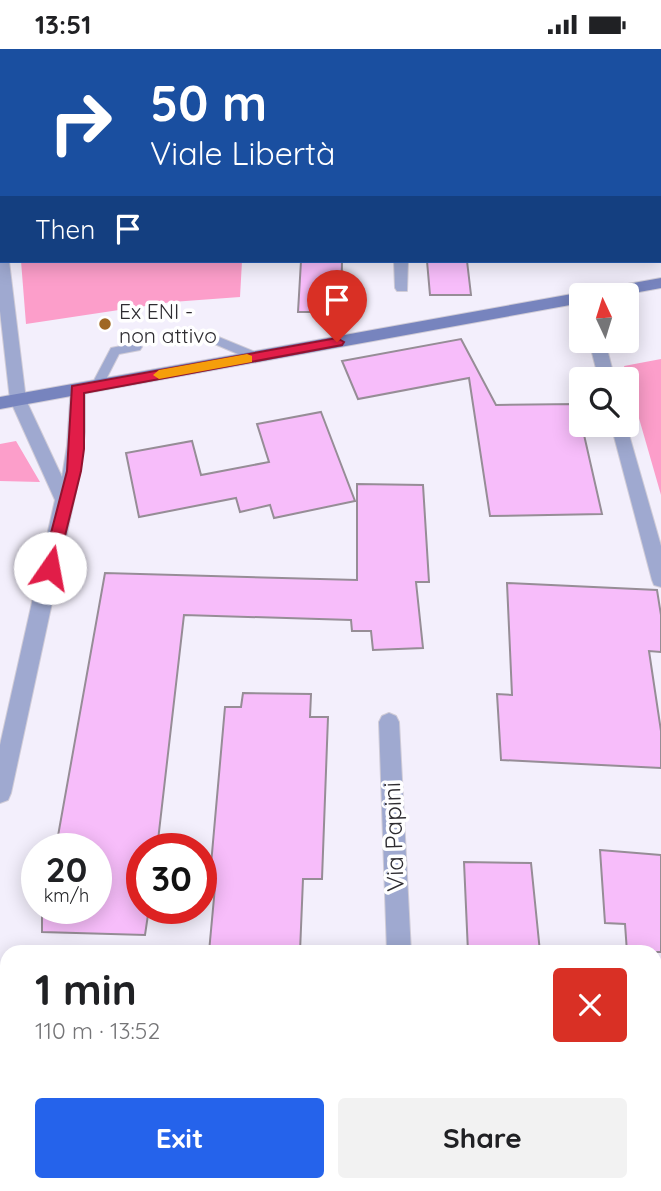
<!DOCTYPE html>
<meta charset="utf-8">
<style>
:root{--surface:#fff;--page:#f2f2f2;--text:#202124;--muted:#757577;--accent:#2563eb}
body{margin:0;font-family:Quicksand,sans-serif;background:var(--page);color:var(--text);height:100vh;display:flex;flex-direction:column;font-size:26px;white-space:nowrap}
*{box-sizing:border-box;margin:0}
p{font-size:23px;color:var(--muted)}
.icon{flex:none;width:38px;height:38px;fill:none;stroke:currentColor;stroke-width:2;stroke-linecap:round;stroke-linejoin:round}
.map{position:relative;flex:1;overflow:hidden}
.side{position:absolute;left:0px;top:896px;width:662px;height:247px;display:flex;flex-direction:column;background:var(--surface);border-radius:21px 21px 0 0;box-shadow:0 4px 18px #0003}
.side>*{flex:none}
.top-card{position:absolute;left:0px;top:0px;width:662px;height:214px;box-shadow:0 4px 18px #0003;background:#1a4fa0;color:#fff;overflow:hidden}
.needle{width:46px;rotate:356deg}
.tools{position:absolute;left:569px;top:234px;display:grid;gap:14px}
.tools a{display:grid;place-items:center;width:70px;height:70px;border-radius:7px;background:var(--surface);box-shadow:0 4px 18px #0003;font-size:35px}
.speed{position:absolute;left:21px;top:784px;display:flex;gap:14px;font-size:35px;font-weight:700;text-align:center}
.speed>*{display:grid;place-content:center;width:91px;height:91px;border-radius:50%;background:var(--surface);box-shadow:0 4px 18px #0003;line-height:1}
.speed small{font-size:18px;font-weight:400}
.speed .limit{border:10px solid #d22;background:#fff;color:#111}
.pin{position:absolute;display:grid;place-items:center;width:60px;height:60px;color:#fff;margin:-72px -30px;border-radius:50% 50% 50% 0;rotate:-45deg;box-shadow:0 0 7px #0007}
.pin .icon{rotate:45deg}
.me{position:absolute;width:77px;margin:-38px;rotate:12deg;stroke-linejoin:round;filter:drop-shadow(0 0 5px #0008)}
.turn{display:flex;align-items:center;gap:24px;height:147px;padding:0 35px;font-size:32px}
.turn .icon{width:91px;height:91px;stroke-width:2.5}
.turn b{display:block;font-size:49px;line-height:60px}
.then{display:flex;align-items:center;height:66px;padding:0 35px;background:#0003;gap:14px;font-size:26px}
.round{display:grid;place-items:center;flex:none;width:74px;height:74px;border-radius:7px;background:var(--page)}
.headline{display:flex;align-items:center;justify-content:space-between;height:119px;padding:0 35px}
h1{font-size:42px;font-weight:800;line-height:52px}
.action{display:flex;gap:14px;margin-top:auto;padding:14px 35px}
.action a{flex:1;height:80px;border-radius:7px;background:var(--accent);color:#fff;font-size:28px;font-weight:800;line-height:80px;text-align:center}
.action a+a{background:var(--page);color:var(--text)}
.status{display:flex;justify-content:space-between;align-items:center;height:49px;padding:0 35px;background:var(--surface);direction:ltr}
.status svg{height:19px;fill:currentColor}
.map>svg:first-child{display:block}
.green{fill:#fc9eca}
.building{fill:#f7bdfa;stroke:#968d96;stroke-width:2}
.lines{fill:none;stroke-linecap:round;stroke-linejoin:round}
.service-casing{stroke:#d0ccd7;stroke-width:2}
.minor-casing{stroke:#d0ccd7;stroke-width:2}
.secondary-casing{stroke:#d0ccd7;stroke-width:2}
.service{fill:#9fa9d0;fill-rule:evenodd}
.minor{fill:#9fa9d0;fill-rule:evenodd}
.secondary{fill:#7784be;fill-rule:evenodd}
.route{fill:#e11d48;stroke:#92132f;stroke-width:2}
.slow{fill:#f59e0b}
.poi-dot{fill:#9f6724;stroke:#fff;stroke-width:2.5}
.labels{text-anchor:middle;stroke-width:7;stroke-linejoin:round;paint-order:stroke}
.far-poi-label{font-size:21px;fill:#2e2c31;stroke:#fff;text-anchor:start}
.street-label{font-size:24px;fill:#2e2c31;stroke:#fff}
</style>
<div class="status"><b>13:51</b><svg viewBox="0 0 49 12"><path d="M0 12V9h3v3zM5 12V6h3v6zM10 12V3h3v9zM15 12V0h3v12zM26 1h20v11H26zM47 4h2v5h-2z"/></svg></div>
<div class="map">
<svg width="661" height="1142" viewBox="0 0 661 1142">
<rect width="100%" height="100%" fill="#f3effc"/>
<path class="green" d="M21,212H242L240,248L172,253L26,275Z
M661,310V446L624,317Z
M16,392L40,433L0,432V395Z"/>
<path class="building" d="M301,212H342L341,263H298Z
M427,212H467L471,246H430Z
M461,290L496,356L577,355L602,465L490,467L469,329L358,350L342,312Z
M321,363L355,452L274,469L270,456L240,463L236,449L139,468L126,404L192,392L201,426L269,413L257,375Z
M357,435L423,436L429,533H416L423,599L373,601L371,582H352L351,571L184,566L157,800H142V859H149L145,886L42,883V859H96V800L56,798L105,524L357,531Z
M507,534L657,541L661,566V603L649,602L661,682V719L501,711L497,645L512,646Z
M243,644L311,645L310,668H328L322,830H303L300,903H209L215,838H209L225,658H241Z
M600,801L661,806V903H627L625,875L605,874Z
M464,813L531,814L540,903H468Z"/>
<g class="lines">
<defs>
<path id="service" d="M204,282L260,305L262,308L256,312L252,311L203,290L172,296L166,292L172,288Z
M136,294L142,298L140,301L119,305L101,340H93L91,337L111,299Z"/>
<path id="minor" d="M200,0H212L213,2H201Z
M373,0H385V2H373Z
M599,0H611V2H599Z
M0,135H2V143H0Z
M0,194L2,212H9L26,351L62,428L67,397L71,337H83L85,341V383L80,424L11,744L8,751L0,754V696L55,451L10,351L0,262Z
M394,212H408L407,242H397L395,239Z
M589,292H605L615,331H599Z
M626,375L661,497V538L654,536L652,531L611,376Z
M389,664L396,667L399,673L411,903H387L379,673L382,667Z
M396,1136H422V1142H396Z"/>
<path id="secondary" d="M661,229V239L617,247H581V254L0,360V348Z"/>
</defs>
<use href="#service" class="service-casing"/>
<use href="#minor" class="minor-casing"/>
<use href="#secondary" class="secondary-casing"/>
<use href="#service" class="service"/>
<use href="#minor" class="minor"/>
<use href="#secondary" class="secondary"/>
</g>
<path class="route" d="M337,289L344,293L342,296L84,344V400L81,422L57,519L55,523H44L42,519L67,422L72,337Z"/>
<path class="slow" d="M247,305L252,307V313L159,330L153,326L159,321Z"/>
<circle class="poi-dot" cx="105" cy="275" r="7"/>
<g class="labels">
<g class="far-poi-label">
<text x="119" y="270">Ex ENI -<tspan x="119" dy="24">non attivo</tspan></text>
</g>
<g class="street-label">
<text transform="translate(394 788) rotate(-92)" y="8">Via Papini</text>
</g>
</g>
</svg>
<div class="tools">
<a><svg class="needle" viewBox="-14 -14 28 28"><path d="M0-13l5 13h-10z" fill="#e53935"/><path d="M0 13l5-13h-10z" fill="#757577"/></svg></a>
<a><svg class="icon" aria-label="search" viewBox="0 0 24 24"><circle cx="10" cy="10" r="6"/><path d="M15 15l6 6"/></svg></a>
</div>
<div class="speed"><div>20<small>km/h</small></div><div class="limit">30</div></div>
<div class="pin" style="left:337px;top:293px;background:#d93025"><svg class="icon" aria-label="arrive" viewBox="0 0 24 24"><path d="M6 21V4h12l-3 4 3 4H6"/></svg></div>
<svg class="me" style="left:50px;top:519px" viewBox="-20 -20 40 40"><circle r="19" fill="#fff"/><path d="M0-13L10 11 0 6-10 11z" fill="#e11d48"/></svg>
<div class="top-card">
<div class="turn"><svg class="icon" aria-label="right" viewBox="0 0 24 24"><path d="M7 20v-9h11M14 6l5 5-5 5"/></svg><div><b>50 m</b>Viale Libertà</div></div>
<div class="then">Then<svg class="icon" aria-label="arrive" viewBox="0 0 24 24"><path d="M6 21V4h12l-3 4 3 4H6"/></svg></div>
</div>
<section class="side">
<div class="headline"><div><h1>1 min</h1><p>110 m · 13:52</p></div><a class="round" style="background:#d93025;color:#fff"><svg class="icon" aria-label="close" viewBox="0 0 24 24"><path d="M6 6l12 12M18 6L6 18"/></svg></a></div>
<div class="action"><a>Exit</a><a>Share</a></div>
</section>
</div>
